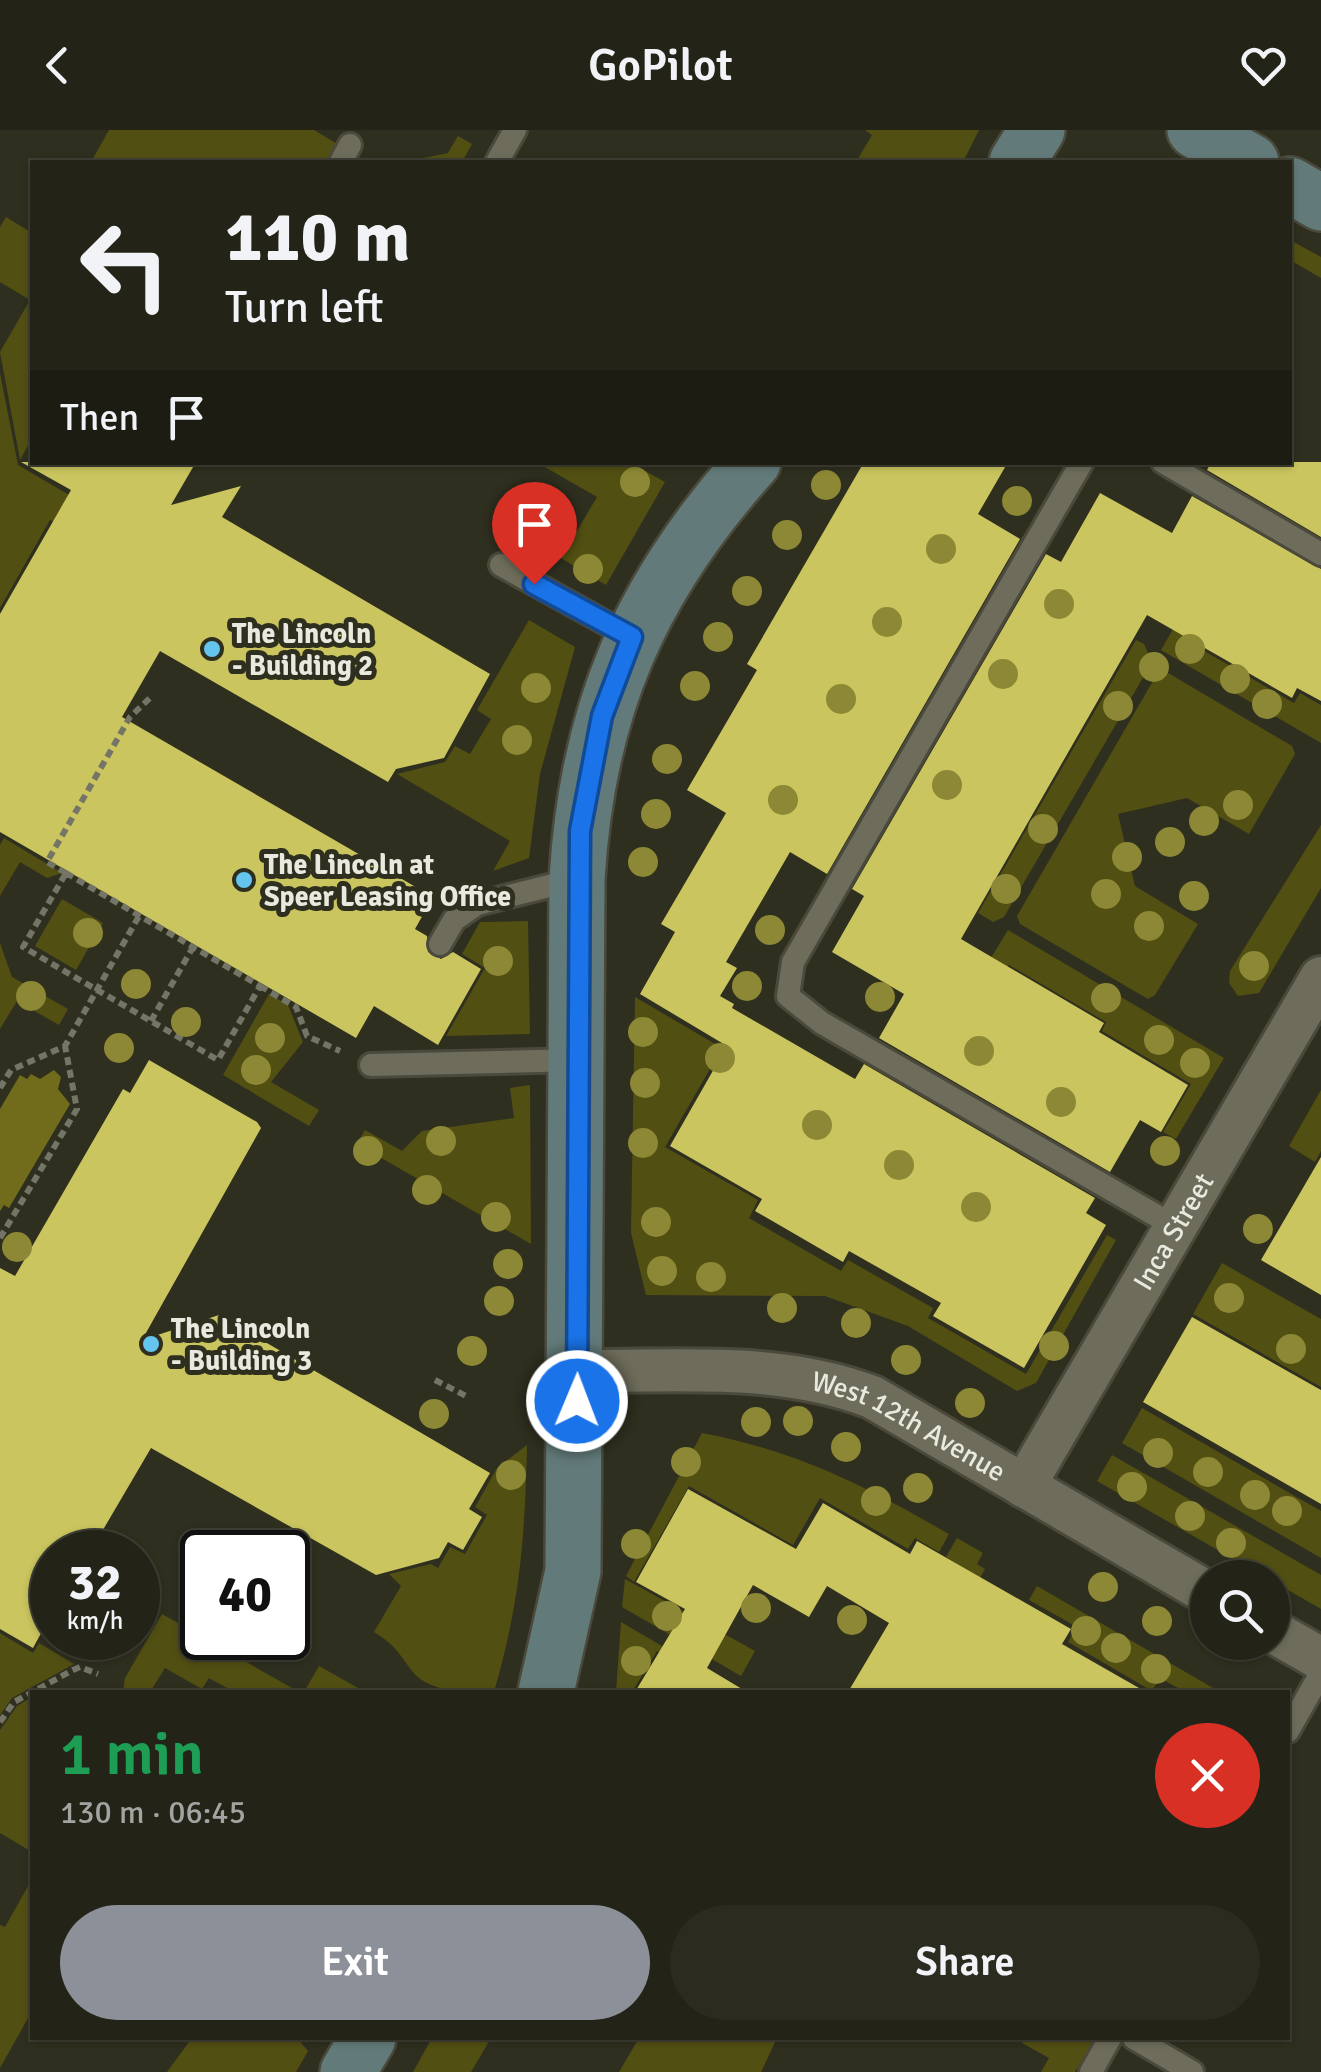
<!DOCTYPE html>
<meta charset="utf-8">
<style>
:root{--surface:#232317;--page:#2b2b20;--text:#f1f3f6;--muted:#a3a4a1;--line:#404036;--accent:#8c9099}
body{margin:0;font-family:Signika,sans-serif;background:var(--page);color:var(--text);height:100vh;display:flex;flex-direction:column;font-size:38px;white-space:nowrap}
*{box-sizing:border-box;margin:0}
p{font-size:32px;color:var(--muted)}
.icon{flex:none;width:55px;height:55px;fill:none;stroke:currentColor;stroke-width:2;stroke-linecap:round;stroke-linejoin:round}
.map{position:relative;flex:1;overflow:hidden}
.side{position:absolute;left:30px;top:1560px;width:1260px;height:350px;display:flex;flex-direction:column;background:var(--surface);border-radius:0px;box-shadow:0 2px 8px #0004,0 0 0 2px var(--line)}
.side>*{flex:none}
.hud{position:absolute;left:30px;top:30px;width:1262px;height:305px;border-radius:0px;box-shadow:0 2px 8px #0004,0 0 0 2px var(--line);background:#232317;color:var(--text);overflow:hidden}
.buttons{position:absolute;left:1190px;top:1430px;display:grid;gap:20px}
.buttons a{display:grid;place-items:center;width:100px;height:100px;border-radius:50%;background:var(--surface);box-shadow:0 2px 8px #0004,0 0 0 2px var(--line);font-size:50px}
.speed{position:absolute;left:30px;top:1400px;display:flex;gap:20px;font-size:50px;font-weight:700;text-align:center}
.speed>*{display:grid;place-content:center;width:130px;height:130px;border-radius:50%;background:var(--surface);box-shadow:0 2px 8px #0004,0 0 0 2px var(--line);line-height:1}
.speed small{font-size:25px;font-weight:400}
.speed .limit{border:5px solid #111;border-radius:15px;background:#fff;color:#111}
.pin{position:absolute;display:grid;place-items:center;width:85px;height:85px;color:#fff;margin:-102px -42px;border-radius:50% 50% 50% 0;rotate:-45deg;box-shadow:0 0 10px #0007}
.pin .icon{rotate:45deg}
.me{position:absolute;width:110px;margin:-55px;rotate:1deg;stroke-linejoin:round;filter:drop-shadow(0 0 8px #0008)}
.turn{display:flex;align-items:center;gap:35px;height:210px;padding:0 30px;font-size:45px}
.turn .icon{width:130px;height:130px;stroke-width:2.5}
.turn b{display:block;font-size:70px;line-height:85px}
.then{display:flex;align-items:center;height:95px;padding:0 30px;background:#0003;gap:20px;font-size:38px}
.round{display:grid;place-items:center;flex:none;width:105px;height:105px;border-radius:52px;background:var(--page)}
.head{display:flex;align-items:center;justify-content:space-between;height:170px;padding:0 30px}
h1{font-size:60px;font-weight:600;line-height:75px;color:#1e9e55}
.primary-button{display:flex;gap:20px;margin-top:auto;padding:20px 30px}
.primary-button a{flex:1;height:115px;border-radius:60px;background:var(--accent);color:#fff;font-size:40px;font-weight:600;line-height:115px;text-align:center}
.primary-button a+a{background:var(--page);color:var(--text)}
header{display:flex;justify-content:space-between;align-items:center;height:130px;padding:0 30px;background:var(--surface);font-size:45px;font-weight:600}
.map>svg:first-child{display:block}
.green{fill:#524f13}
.water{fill:#716c1b}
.building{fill:#cac55e}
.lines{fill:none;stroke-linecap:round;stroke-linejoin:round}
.lane-casing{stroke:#4a493c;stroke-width:28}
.street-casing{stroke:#4a493c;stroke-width:48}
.secondary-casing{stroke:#4a493c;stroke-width:60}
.path{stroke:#757567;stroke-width:6;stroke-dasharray:8 5;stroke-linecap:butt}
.lane{stroke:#6e6d5b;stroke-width:22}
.street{stroke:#6e6d5b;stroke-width:42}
.secondary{stroke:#627b7a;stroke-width:55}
.tree{fill:#8c8835}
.route-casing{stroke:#114b97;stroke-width:25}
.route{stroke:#1a73e8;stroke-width:18}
.poi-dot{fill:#64c5ee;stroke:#2f2f1f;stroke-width:4}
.labels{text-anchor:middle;stroke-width:10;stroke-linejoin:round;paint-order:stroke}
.poi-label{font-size:28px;font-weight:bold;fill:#e9e9df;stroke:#2f2f1f;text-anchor:start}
.street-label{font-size:28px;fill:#e9e9df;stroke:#2f2f1f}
</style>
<header><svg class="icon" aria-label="back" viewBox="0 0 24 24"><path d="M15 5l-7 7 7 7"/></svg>GoPilot<svg class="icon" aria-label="heart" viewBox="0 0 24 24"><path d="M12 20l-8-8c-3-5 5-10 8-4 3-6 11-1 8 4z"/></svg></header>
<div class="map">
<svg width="1321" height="1942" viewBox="0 0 1321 1942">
<rect width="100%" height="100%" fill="#2f2f1f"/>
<path class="green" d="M109,0H314L339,15L329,32H91Z
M865,0H979L963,32H856L872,5Z
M458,6L472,14L462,32H404L448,23Z
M6,87L32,103V308L20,330L0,222L30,170L0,152V97Z
M1290,110L1321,127V148L1290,130Z
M0,243L18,335L71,366L56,393L50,390L0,478Z
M538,333H631L665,352L606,455L561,428L597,367Z
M1180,487L1195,496L1187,511L1294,573L1300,563L1321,575V613L1161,520Z
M529,490L575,517L540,644L529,728L493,741L510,711L397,644L445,632L455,616L470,624L491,589L477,580Z
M1136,510L1144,514L1152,532L1004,787L993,792L978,783Z
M1163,540L1292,616L1295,624L1249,704L1187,668L1118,684L1135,756L1198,794L1155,865L1148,869L1020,794L1017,786L1157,544Z
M1321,695V758L1259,863L1238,866L1229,853L1230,841Z
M4,708L62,743L47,748L20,732L0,766V715Z
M62,769L103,793L76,840L35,816Z
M528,791L530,904L446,906L485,838L462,824L480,792Z
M1008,800L1224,928L1176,1009L1163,1002L1191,954L1102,901L1106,892L1009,835L1005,841L989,831Z
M0,813L12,847L68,879L59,895L17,871L0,899Z
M269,864L288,875L303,912L271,952L319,980L309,996L223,945Z
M635,867L722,918L665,1017L758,1070L749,1088L841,1141L848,1130L933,1178L928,1188L1026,1244L1107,1105L1116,1110L1036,1253L1017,1261L908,1196L825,1166L646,1165L631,1103Z
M530,955L531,1114L357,1014L365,1000L402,1021L422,1001L514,988L510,958Z
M1321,960V1021L1315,1032L1289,1016Z
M1222,1133L1321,1189V1257L1193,1184Z
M1142,1278L1321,1381V1428L1122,1313Z
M702,1303C800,1322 863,1355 949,1404L939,1422L915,1408L908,1419L820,1368L793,1415L689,1356L634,1452L626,1446Z
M527,1315C525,1409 520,1471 494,1562C469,1563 429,1563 412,1541C399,1523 394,1514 374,1502L401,1456L389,1444L431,1434L438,1438L450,1417L465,1424L487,1385L475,1377L497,1338Z
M1112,1325L1321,1445V1479L1097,1351Z
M957,1408L983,1423L977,1434L985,1439L980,1448L946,1427Z
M625,1449L755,1521L741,1546L622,1477Z
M1037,1456L1220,1562H1185L1160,1548L1152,1561L1068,1512L1077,1497L1029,1470Z
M162,1484L299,1562H234L209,1548L202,1559L165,1538L150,1562H123L125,1548Z
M621,1492L720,1550L716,1556L657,1521L632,1562H616Z
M0,1503L33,1523L39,1513L74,1534L12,1568L0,1585Z
M319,1536L358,1558L361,1562H304Z
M32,1567V1722L0,1703V1600L17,1576Z
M32,1749V1881L0,1938V1795L5,1797Z
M192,1908H297L308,1921L296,1942H167Z
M432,1908H491L471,1942H413Z
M639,1908H777L761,1942H619Z
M1025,1908H1095L1075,1942H1041L1049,1928L1022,1913Z"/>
<path class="water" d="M54,940L61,947L58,959L70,974L9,1078L4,1075L0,1081V979L20,945L27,949L31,944L40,949Z"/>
<path class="building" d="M21,332H196L171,375L241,356L222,387L490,544L444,628L396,639L388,652L160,521L122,587L433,767L415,799L427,806L428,822L441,829L453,822L481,839L438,915L374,876L356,908L0,702V484L71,360Z
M864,332H1008L978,384L1020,409L827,744L790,722L726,832L737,838L720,866L734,874L732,878L855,949L864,934L1095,1068L1086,1083L1106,1095L1024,1238L933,1186L941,1173L849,1121L843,1132L755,1081L762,1069L670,1016L727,916L640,864L675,802L661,794L726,683L687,660L757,540L747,534Z
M1211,332H1321V407L1207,340Z
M1100,363L1172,403L1192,366L1321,439V571L1297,558L1292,568L1147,485L961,809L1104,893L1099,902L1188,955L1161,1002L1140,990L1110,1042L879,908L904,864L832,822L864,766L852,759L1046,424L1061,432Z
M149,930L257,992L261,998L142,1210L219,1185L490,1343L469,1379L482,1387L463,1420L448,1412L439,1428L376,1445L151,1318L90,1422H52V1483L33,1518L0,1499V1138L15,1146L123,959L130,963Z
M1321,1027V1165L1261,1130Z
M1192,1187L1321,1260V1374L1143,1272Z
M688,1359L796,1419L823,1373L910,1424L917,1411L1071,1499L1062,1514L1146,1562H848L889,1493L827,1456L809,1487L753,1455L707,1538L747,1562H635L685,1479L636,1452Z"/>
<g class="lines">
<defs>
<path id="lane" d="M341,32L350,15
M497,32L515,0
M1082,332L793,832L788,866L822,893L1176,1097
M1163,332L1321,424
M501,435L631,507
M440,814L454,790L477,774L577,749
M371,935L578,930
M1288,1601L1321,1543
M1134,1908L1192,1942
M1091,1942L1110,1908"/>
<g id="street">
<path id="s1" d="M578,1241C678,1242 777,1231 872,1267L1208,1463"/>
<path id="s2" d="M1024,1356L1321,848"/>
<path d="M1272,1501L1321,1529"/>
</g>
<path id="secondary" d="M1195,0L1251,32
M1017,32L1037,0
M1290,55L1321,73
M546,1562L573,1441L577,749C587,580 640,458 753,332
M348,1942L368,1908"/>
</defs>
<use href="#lane" class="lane-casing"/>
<use href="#street" class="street-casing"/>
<use href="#secondary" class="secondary-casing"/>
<path class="path" d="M66,743L260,856L218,930L23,817Z
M66,743L47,732L130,587L150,568
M260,856L296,877L307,906L340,921
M151,891L193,817
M0,958L11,940L65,916L139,786
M0,1108L77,979L65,916
M435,1250L468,1267
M0,1592L14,1572L73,1540L80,1537L98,1544"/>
<use href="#lane" class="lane"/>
<use href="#street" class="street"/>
<use href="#secondary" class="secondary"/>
</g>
<g class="tree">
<circle cx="635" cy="352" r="15"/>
<circle cx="826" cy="355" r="15"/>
<circle cx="1017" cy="371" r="15"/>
<circle cx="787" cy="405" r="15"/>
<circle cx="941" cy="419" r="15"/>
<circle cx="588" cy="439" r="15"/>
<circle cx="747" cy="461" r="15"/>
<circle cx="1059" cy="474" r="15"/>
<circle cx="887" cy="492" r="15"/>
<circle cx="718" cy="507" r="15"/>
<circle cx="1190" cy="519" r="15"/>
<circle cx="1154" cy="537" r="15"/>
<circle cx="1003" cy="544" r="15"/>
<circle cx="1235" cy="549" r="15"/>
<circle cx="695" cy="556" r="15"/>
<circle cx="536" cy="558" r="15"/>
<circle cx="841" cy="569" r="15"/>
<circle cx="1267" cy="574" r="15"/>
<circle cx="1118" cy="576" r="15"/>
<circle cx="517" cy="610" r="15"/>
<circle cx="667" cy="629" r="15"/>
<circle cx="947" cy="655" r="15"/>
<circle cx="783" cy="670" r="15"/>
<circle cx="1238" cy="675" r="15"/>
<circle cx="656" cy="684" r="15"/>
<circle cx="1204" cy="691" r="15"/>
<circle cx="1043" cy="699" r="15"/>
<circle cx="1170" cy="712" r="15"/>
<circle cx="1127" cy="727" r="15"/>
<circle cx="643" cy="732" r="15"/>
<circle cx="1006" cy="759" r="15"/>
<circle cx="1106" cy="764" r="15"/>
<circle cx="1194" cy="766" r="15"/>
<circle cx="1149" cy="796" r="15"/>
<circle cx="770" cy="800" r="15"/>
<circle cx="88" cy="803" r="15"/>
<circle cx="498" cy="831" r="15"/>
<circle cx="1254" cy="836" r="15"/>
<circle cx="136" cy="854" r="15"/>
<circle cx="747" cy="856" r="15"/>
<circle cx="31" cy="866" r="15"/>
<circle cx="880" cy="867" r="15"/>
<circle cx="1106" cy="868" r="15"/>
<circle cx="186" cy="892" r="15"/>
<circle cx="643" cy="902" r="15"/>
<circle cx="270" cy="908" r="15"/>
<circle cx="1159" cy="910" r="15"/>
<circle cx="119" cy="918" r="15"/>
<circle cx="979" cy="921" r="15"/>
<circle cx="720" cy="928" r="15"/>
<circle cx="1195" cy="933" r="15"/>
<circle cx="256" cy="940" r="15"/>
<circle cx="645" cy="953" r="15"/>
<circle cx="1061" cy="972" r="15"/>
<circle cx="817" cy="995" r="15"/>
<circle cx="441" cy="1011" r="15"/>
<circle cx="643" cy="1013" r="15"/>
<circle cx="368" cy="1021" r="15"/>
<circle cx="1165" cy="1021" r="15"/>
<circle cx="899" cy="1035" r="15"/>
<circle cx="427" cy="1060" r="15"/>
<circle cx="976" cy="1077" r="15"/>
<circle cx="496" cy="1087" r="15"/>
<circle cx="656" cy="1092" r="15"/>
<circle cx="1258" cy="1099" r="15"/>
<circle cx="17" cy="1117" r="15"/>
<circle cx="508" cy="1134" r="15"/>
<circle cx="662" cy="1141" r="15"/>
<circle cx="711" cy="1147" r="15"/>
<circle cx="1229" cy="1168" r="15"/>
<circle cx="499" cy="1171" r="15"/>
<circle cx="782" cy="1178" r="15"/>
<circle cx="856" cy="1193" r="15"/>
<circle cx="1054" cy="1216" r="15"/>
<circle cx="1291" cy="1219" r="15"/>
<circle cx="472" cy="1221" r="15"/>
<circle cx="906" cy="1230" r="15"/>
<circle cx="970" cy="1273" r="15"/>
<circle cx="434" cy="1284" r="15"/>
<circle cx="798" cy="1291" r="15"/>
<circle cx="756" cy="1292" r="15"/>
<circle cx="846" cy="1317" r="15"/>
<circle cx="1158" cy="1323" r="15"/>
<circle cx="686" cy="1332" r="15"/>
<circle cx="1208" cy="1342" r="15"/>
<circle cx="511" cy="1345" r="15"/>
<circle cx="1132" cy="1357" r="15"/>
<circle cx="918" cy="1358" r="15"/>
<circle cx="1255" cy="1365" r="15"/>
<circle cx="876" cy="1371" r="15"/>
<circle cx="1287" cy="1381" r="15"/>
<circle cx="1190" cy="1386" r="15"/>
<circle cx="1231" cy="1413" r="15"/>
<circle cx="636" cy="1414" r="15"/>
<circle cx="1103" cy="1457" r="15"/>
<circle cx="756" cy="1478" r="15"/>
<circle cx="667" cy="1486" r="15"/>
<circle cx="852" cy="1490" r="15"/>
<circle cx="1157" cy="1491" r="15"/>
<circle cx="1086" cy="1501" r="15"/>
<circle cx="1116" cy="1518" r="15"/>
<circle cx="636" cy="1531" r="15"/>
<circle cx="1156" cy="1539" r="15"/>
</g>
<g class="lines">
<defs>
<path id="route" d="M534,454L632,507L602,586L580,701L577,1271"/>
</defs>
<use href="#route" class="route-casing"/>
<use href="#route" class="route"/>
</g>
<g class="poi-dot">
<circle cx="212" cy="519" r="10"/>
<circle cx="244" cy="750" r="10"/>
<circle cx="151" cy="1214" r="10"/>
</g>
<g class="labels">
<g class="poi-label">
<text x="232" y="513">The Lincoln<tspan x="232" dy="32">- Building 2</tspan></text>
<text x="264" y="744">The Lincoln at<tspan x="264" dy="32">Speer Leasing Office</tspan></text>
<text x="171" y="1208">The Lincoln<tspan x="171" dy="32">- Building 3</tspan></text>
</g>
<g class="street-label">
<text dy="10" stroke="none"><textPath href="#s2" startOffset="295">Inca Street</textPath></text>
<text dy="10" stroke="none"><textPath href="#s1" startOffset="342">West 12th Avenue</textPath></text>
</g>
</g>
</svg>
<div class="buttons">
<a><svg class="icon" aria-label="search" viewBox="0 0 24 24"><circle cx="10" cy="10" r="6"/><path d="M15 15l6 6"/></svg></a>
</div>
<div class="speed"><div>32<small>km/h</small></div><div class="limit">40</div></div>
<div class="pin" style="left:534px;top:454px;background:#d93025"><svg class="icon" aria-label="arrive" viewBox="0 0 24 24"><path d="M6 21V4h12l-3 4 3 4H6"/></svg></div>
<svg class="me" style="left:577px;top:1271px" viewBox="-20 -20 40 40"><circle r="17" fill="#1a73e8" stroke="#fff" stroke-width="3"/><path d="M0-11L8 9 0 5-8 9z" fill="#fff"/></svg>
<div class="hud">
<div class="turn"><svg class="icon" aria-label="left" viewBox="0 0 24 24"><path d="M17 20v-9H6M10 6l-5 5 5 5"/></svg><div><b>110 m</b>Turn left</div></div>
<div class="then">Then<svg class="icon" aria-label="arrive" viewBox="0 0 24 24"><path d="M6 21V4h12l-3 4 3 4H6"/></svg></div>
</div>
<section class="side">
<div class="head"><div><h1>1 min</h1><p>130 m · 06:45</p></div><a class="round" style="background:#d93025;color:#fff"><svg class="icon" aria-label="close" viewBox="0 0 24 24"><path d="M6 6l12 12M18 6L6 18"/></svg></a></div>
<div class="primary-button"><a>Exit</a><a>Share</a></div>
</section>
</div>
